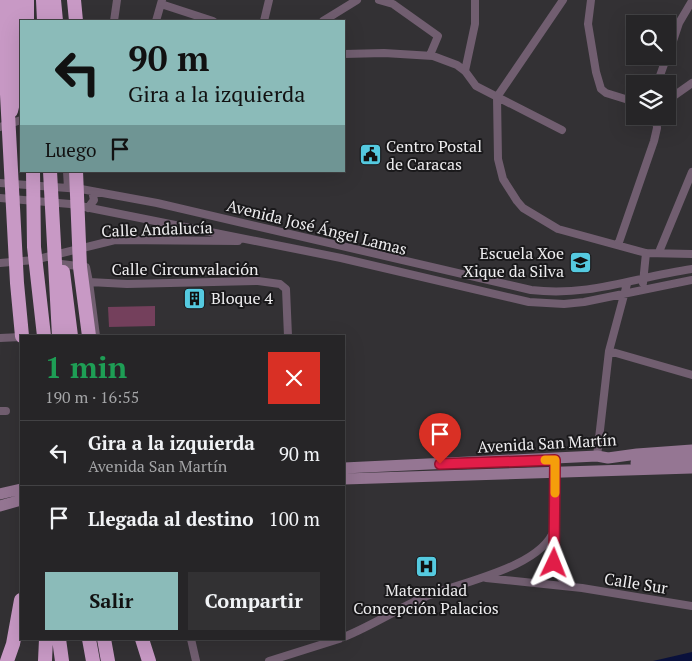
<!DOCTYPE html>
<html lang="es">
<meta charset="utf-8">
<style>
:root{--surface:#262527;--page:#323133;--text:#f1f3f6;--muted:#a4a5a7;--line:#424244;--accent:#8bbbb9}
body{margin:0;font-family:"PT Serif",serif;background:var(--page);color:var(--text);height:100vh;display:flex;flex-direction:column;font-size:19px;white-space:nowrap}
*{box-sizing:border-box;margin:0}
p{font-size:16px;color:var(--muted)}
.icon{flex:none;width:28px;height:28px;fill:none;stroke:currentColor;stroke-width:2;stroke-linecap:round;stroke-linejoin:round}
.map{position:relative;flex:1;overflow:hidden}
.drawer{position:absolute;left:20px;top:335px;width:325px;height:305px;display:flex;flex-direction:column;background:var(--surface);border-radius:0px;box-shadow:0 5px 20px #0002,0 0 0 1px var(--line)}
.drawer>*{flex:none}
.hud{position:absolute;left:20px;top:20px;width:325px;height:152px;border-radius:0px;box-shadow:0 5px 20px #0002,0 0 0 1px var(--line);background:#8bbbb9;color:#111;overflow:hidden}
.fabs{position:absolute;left:626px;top:15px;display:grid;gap:10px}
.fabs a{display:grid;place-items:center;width:50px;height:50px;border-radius:0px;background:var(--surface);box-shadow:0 5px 20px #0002,0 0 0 1px var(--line);font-size:25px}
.pin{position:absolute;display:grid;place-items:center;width:42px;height:42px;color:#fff;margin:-51px -21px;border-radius:50% 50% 50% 0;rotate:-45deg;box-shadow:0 0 5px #0007}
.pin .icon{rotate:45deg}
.me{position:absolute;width:55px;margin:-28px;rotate:2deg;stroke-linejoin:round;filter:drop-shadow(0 0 4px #0008)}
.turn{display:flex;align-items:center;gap:18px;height:105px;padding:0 25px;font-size:22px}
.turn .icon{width:65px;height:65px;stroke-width:2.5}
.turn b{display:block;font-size:35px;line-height:42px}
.then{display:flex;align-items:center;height:48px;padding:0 25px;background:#0003;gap:10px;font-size:19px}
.round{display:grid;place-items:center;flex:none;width:52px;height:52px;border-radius:0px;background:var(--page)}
.head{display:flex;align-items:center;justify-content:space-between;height:85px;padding:0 25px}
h1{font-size:30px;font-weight:800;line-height:38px;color:#1e9e55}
.cta{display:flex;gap:10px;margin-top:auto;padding:10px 25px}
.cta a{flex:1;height:58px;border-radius:0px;background:var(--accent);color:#111;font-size:20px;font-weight:800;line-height:58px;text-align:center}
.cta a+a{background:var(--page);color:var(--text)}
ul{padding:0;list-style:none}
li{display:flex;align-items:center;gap:15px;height:65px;padding:0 25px;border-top:1px solid var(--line)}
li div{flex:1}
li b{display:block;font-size:19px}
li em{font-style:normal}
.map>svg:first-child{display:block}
.green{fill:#74405c}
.water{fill:#0a113c}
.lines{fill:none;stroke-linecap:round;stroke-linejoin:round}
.minor{stroke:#715e70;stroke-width:8}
.secondary{stroke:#957693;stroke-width:11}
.motorway{stroke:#c899c5;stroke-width:14}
.route-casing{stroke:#92132f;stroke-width:12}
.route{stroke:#e11d48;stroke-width:9}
.slow{stroke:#f59e0b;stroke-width:9}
.labels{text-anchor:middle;stroke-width:4;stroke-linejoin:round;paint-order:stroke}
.poi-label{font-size:16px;fill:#eeedef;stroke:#1a191b;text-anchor:start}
.street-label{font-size:16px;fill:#eeedef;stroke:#1a191b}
</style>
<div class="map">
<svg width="692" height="661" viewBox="0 0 692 661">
<rect width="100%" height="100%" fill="#333134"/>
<path class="green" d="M155,306V326L109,327L108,307Z"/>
<path class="water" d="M692,652V661H653Z"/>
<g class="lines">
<path class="minor" d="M379,0L393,4L438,36L430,55
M563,0L497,97L498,159L503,179L517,201L523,208L558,229L646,253L692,254
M591,0L588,24L596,72L601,89L606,93L635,102
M161,4L213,21
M114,21L117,0
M156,21L162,0
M264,21L269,0
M323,21L357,0
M344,54L384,53L433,56L457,65L465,71L476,86L562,130
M668,56L679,23L692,1
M465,71L475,24V0
M657,84L667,56
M668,100L692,83
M0,127L21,120
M67,171L68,188
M0,183L81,189L157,203L531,290C591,297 635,277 692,269
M0,198L70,204L341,258L529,302L564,304L584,302L692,280
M88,208L94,200L92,191
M618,245L654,141L657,128L656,116
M659,252L692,172
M0,263L34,260L115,240L238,241
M53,263L86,267L89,282
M643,283L646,253
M96,336L89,282L127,284L258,281L280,284L286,289L288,336
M0,338L21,337
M609,351L692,375
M0,411H6
M597,456L609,351L627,284
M555,460L554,563L561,578L572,585
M486,578L582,588L692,606
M344,637C371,626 396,610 422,598C457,583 541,568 554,530
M191,639L196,661
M269,661L339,639"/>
<path class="secondary" d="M636,463L692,460
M344,468L597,456L608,458L637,454L692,450
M344,479L692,468
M0,494L21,489
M0,506L21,500"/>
<path class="motorway" d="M2,0L17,283L22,336
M27,0V21
M43,0L44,21
M54,0L56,21
M74,0L76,21
M11,111L18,81L15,0
M33,171L34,247L44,336
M50,171L59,336
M76,171L80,267L89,336
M63,272L71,336
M59,639L62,661
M89,639L93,661
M104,639L108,661
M142,639L149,661
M7,661L13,644L21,600
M45,661L46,639"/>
</g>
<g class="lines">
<defs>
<path id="route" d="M440,464L555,460L554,563"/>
</defs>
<use href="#route" class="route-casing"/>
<use href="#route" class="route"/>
<path class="slow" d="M545,460H555V493"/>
</g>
<defs>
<symbol id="civic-square" viewBox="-11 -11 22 22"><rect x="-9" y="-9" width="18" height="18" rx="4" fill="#55cae0" stroke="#1a191b"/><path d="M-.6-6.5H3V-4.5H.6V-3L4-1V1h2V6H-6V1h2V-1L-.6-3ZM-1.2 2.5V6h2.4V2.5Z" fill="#111"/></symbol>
<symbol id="school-square" viewBox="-11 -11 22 22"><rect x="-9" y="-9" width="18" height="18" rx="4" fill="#55cae0" stroke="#1a191b"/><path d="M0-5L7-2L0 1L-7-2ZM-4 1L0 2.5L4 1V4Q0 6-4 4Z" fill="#111"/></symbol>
<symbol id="building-square" viewBox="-11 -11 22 22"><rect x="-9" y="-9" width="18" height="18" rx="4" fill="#55cae0" stroke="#1a191b"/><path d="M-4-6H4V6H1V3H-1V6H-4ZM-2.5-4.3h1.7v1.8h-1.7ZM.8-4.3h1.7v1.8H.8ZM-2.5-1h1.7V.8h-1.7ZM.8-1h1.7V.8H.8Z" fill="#111"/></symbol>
<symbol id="hospital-square" viewBox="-11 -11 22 22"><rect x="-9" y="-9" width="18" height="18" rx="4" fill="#55cae0" stroke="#1a191b"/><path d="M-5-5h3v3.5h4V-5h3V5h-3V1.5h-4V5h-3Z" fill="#111"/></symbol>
</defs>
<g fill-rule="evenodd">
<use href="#civic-square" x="358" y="142" width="25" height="25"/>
<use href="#school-square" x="568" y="250" width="25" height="25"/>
<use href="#building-square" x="182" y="286" width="25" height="25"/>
<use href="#hospital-square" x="414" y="554" width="25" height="25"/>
</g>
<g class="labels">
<g class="poi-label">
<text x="386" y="152">Centro Postal<tspan x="386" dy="18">de Caracas</tspan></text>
<text x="564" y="259" text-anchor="end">Escuela Xoe<tspan x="564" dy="18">Xique da Silva</tspan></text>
<text x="211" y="304">Bloque 4</text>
<text x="426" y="596" text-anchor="middle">Maternidad<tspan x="426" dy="18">Concepción Palacios</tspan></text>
</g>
<g class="street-label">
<text transform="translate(317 227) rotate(14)" y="6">Avenida José Ángel Lamas</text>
<text transform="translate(157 229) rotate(-2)" y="6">Calle Andalucía</text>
<text x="185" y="275">Calle Circunvalación</text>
<text transform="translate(547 443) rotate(-3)" y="6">Avenida San Martín</text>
<text transform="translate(636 583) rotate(9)" y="6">Calle Sur</text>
</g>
</g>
</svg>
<div class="fabs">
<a><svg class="icon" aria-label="search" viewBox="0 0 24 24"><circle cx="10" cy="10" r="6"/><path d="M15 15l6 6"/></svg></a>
<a><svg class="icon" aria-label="layers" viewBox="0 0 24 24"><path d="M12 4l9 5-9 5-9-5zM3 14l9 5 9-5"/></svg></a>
</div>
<div class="pin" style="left:440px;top:464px;background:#d93025"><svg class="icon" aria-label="arrive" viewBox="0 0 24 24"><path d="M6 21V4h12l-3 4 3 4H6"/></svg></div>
<svg class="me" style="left:554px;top:563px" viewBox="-20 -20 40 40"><path d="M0-17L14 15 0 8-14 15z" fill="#e11d48" stroke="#fff" stroke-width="4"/></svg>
<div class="hud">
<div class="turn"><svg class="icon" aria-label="left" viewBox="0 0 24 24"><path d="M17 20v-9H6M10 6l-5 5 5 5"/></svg><div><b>90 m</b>Gira a la izquierda</div></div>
<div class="then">Luego<svg class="icon" aria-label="arrive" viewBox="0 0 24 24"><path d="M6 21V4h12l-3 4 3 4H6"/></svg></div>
</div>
<section class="drawer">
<div class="head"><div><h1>1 min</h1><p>190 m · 16:55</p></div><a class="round" style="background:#d93025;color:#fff"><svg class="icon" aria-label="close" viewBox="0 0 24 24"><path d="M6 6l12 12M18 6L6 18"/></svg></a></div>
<ul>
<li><svg class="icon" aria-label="left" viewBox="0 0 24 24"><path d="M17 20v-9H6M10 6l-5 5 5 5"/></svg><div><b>Gira a la izquierda</b><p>Avenida San Martín</p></div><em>90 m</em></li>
<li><svg class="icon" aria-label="arrive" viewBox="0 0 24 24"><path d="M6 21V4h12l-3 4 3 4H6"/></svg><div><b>Llegada al destino</b></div><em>100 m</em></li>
</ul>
<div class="cta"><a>Salir</a><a>Compartir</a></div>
</section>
</div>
